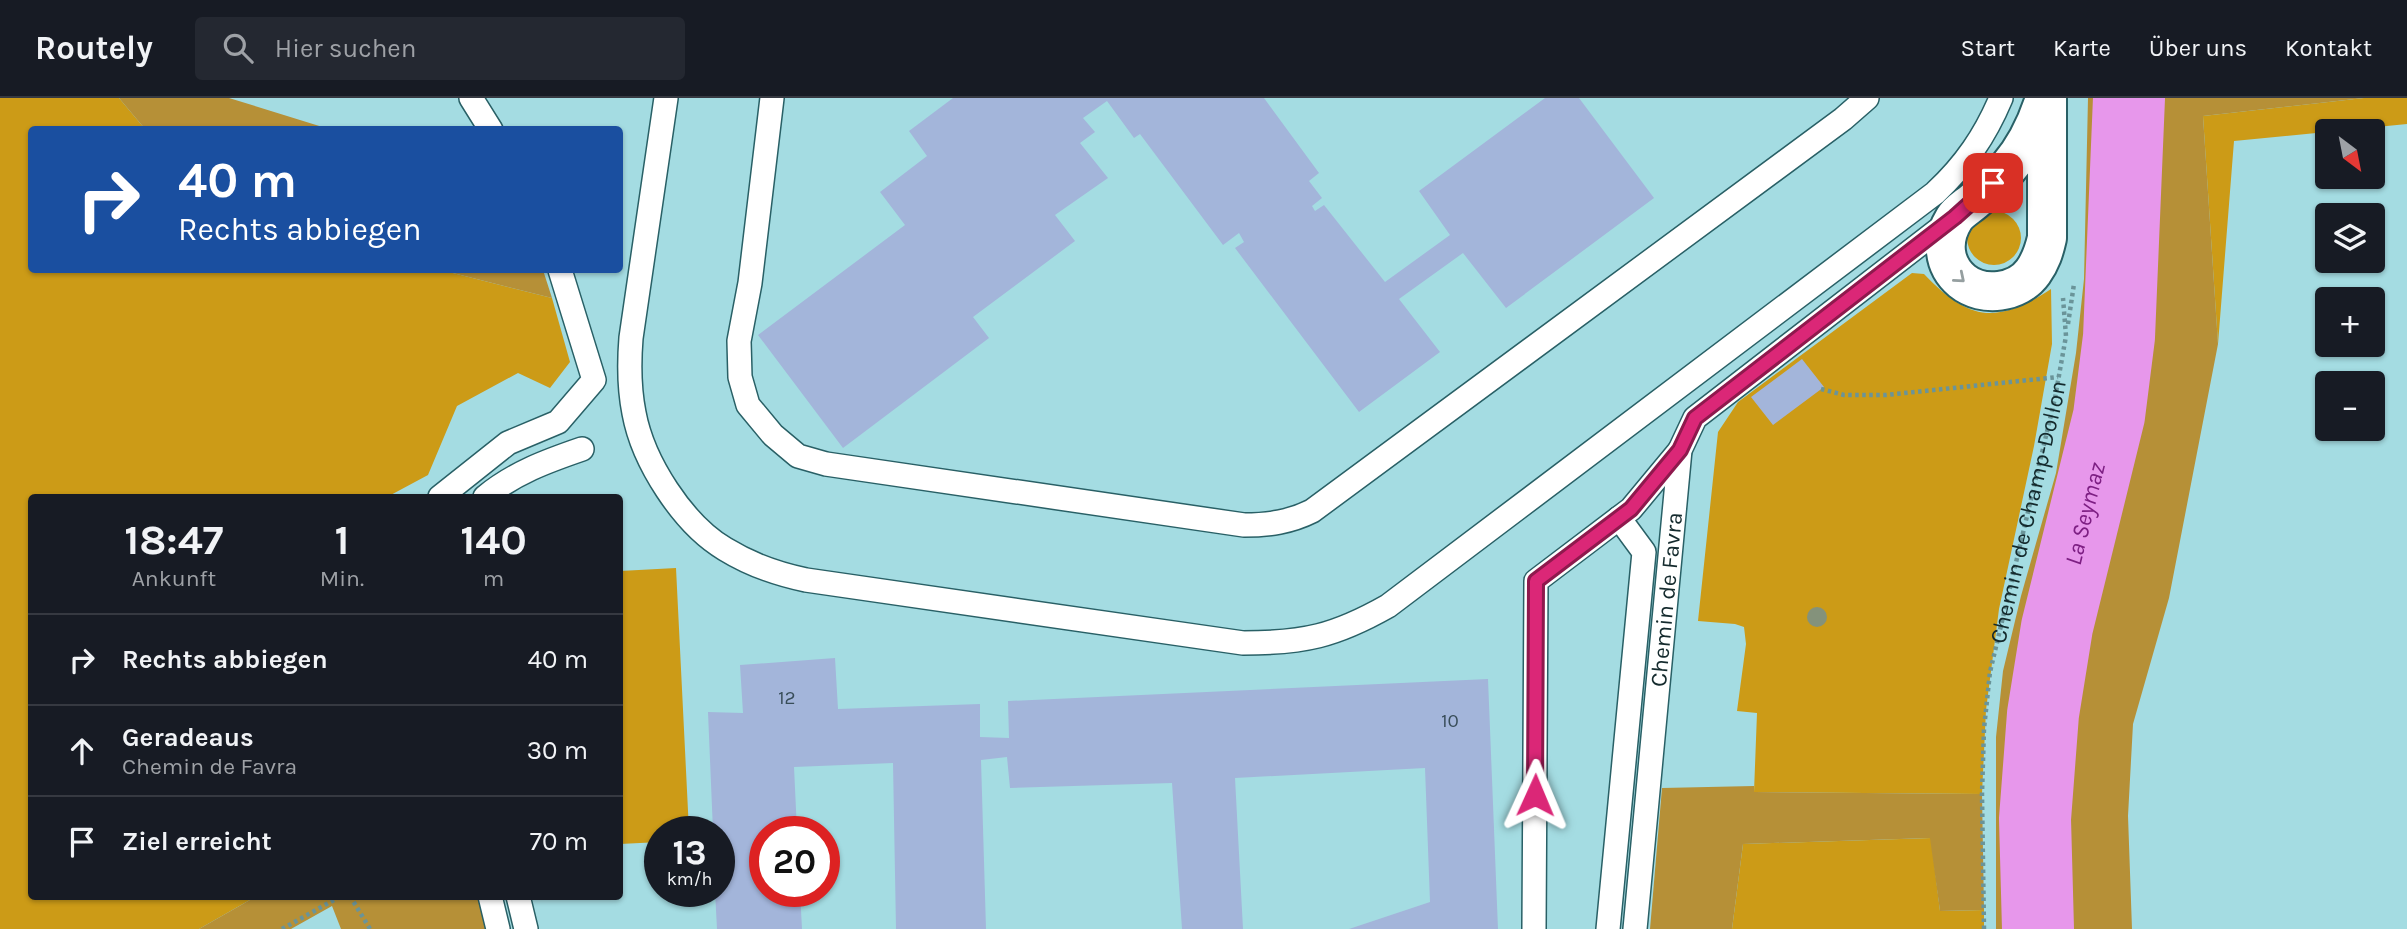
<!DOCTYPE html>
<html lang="de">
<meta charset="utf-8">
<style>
:root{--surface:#171b24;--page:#242831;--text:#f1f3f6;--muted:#9ea1a6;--line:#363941}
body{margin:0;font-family:Karla,sans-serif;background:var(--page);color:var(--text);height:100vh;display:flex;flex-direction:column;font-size:26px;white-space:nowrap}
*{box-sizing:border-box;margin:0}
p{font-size:23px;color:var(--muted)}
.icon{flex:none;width:38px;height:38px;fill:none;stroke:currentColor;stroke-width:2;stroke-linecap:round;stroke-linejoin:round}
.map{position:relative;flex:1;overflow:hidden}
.side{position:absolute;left:28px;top:396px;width:595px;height:406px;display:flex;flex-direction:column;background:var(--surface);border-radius:7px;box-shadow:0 2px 5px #0004}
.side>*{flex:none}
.top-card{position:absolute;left:28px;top:28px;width:595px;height:147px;border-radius:7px;box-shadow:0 2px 5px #0004;background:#1a4fa0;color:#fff;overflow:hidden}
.needle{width:46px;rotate:148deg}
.tools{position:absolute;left:2315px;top:21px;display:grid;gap:14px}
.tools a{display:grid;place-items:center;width:70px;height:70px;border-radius:7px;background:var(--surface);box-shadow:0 2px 5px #0004;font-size:35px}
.speed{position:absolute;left:644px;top:718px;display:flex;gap:14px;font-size:35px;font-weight:700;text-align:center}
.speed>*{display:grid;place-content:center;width:91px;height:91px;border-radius:50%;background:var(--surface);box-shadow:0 2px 5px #0004;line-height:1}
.speed small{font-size:18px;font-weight:400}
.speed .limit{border:10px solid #d22;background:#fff;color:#111}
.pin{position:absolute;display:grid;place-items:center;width:60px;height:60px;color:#fff;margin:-30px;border-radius:14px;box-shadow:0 4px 10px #0006}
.me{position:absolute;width:77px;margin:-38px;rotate:1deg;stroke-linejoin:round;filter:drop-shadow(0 0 5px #0008)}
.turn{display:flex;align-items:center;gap:24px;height:147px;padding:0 35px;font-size:32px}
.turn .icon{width:91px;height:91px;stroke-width:2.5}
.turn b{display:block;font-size:49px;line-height:60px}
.eta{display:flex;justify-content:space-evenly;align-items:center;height:119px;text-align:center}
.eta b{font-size:42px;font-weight:700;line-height:49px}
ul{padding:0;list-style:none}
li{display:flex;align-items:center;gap:21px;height:91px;padding:0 35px;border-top:2px solid var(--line)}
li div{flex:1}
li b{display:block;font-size:26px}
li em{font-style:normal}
header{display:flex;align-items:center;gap:42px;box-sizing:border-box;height:98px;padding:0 35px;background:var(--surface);border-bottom:2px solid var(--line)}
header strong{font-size:33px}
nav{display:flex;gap:38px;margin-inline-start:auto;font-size:24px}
.search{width:490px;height:63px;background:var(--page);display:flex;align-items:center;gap:18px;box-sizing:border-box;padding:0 24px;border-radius:7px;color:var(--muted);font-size:26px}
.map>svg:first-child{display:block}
.green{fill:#cc9b17}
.forest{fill:#b69037}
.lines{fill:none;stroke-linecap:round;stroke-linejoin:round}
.stream{stroke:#e797eb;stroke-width:12}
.river{stroke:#e797eb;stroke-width:72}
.building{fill:#a3b5da}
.service-casing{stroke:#296066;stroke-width:26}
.minor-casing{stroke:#296066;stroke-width:42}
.path{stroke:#6a9499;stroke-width:4.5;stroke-dasharray:3.5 3.5;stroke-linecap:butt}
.service{stroke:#fff;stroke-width:23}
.minor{stroke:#fff;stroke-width:38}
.tree{fill:#84927b}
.oneway{stroke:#959fa0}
.route-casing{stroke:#8e194d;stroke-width:18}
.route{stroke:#db2777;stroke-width:12}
.labels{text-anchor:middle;stroke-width:7;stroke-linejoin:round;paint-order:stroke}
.number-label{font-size:19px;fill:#384d58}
.street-label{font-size:23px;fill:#142a2d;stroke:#b1e9f0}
.water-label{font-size:24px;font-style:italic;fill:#7d1f83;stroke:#b1e9f0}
</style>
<header>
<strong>Routely</strong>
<div class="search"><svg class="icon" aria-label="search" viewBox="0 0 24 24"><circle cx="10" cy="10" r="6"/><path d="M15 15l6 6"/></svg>Hier suchen</div>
<nav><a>Start</a><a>Karte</a><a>Über uns</a><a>Kontakt</a></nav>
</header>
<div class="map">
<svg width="2407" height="831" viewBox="0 0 2407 831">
<rect width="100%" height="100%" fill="#a4dce2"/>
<path class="green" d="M0,0H119L145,31L32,32V172H441L552,200L570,264L550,290L518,275L457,308L428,377L387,399H32V798H257L199,831H0Z
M2364,0H2407V26L2234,43L2218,246L2203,18Z
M1967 140a27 27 0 1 1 54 0a27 27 0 1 1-54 0Z
M1912,175L1924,176C1969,223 1996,227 2051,191L2052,246L2034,348L1999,511L1986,612L1982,696L1754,694L1757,615L1737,613L1746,546L1744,529L1735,526L1698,523L1718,334L1738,304Z
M676,470L689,733H660V744L620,746V473Z
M1931,740L1940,813L1984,812V831H1732L1743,746Z"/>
<path class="forest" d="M119,0H229L329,31H145Z
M2088,0H2364L2203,18L2218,246L2169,500L2133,626L2128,718L2132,831H1996V639L2003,573L2021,498L2056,375L2076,255L2084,181Z
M441,172H543L552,200Z
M1754,688V694L1982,696L1984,812L1940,813L1930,740L1743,746L1732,831H1650L1662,690Z
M257,798H490L498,831H341L332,808L291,831H199Z"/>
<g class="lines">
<path class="stream" d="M2129,3L2152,0"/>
<path class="river" id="s1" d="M2038,831L2035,721L2043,616L2057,529L2109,318L2119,239L2129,0"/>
</g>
<path class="building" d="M953,0H1264L1319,75L1309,83L1322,100L1312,108L1315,113L1324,107L1385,184L1450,137L1419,93L1545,0H1579L1654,100L1506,210L1463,155L1399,201L1440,254L1359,314L1235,150L1244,144L1239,135L1223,147L1140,36L1134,40L1107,3L1083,20L1095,34L1080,45L1108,80L1055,117L1075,143L973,219L989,240L843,350L758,237L905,127L880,94L927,58L909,33Z
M1802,261L1824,289L1773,327L1751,299Z
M835,560L838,611L980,606V639L1009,640L1008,603L1488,581L1498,831H1349L1430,804L1425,670L1235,680L1243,831H1182L1172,685L1010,690L1007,659L981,662L986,831H896L893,665L794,669L797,733H765V793H800L802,831H717L715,793H719V733H713L708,614L743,615L740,567Z"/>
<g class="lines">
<defs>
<g id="service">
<path d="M471,0L491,32"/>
<path d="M666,0L631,240C629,265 629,290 634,315C643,364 683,426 725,451C751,467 777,476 806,482L1243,545C1304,545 1335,538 1388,508L1935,95C1965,67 1985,38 2001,0"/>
<path d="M772,0L750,185L739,243L740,279L748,307L773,337L798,358L826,366L1244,427C1269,427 1290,424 1312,413L1843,21L1867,0"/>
<path d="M440,399L508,345L558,324L594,282L560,172"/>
<path d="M485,399C514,375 547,363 582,351"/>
<path d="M490,798L498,831"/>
<path d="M518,798L526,831"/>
<path d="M1534,831L1536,483L1631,411L1680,352"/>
<path d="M1608,831L1644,454L1619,420"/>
<path id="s3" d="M1635,831L1680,352L1695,320L1951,122"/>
</g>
<path id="minor" d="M2045,0C2037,26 2026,49 2008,70C1998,82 1986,93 1974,103C1967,109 1958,114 1954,121C1941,142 1943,167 1962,183C1983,200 2018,195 2033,174C2041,163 2044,153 2047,140V0"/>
</defs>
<use href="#service" class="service-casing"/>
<use href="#minor" class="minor-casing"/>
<g class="path">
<path d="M2068,226L2074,186"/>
<path d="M1821,291L1844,297H1886L2058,279"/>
<path d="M350,798L370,831"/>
<path d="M282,831L341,798"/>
<path id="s2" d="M1984,831L1982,696L1984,631L1990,574L2055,300L2066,238L2063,200"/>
</g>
<use href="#service" class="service"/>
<use href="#minor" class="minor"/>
</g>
<circle class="tree" cx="1817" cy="519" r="10"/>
<defs><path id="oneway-chevron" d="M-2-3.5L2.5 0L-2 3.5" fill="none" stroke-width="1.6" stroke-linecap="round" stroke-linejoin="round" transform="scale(1.75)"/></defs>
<use class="oneway" href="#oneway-chevron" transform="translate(1960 180) rotate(40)"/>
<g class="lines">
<defs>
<path id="route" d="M1535,697L1536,483L1631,411L1680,352L1695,320L1955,119L1993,85"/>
</defs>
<use href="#route" class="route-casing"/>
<use href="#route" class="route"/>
</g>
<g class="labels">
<g class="number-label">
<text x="787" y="606">12</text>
<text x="1450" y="629">10</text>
</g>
<g class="street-label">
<text dy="8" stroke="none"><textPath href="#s2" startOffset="422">Chemin de Champ-Dollon</textPath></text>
<text dy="8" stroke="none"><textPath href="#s3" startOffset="331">Chemin de Favra</textPath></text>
</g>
<g class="water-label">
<text dy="8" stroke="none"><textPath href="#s1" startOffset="420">La Seymaz</textPath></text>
</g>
</g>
</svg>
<div class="tools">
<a><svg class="needle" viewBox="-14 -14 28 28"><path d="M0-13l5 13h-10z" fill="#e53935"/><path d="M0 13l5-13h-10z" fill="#9ea1a6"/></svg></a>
<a><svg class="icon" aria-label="layers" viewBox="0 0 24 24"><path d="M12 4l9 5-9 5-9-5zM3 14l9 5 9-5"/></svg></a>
<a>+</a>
<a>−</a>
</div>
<div class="speed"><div>13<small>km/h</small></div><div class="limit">20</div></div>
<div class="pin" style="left:1993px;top:85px;background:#d93025"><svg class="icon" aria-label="arrive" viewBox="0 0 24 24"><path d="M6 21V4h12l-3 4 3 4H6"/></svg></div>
<svg class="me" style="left:1535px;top:697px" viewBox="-20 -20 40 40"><path d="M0-17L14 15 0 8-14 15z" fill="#db2777" stroke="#fff" stroke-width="4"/></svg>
<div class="top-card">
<div class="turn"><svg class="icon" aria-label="right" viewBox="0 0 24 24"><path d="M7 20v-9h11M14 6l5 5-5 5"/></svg><div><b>40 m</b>Rechts abbiegen</div></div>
</div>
<section class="side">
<div class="eta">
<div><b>18:47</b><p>Ankunft</p></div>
<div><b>1</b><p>Min.</p></div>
<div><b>140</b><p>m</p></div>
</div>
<ul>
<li><svg class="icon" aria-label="right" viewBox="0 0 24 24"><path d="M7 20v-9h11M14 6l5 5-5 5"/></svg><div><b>Rechts abbiegen</b></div><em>40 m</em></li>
<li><svg class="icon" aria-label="ahead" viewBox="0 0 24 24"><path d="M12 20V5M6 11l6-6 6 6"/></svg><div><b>Geradeaus</b><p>Chemin de Favra</p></div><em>30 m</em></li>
<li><svg class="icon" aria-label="arrive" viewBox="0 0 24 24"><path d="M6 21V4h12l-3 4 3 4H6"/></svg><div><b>Ziel erreicht</b></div><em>70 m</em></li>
</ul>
</section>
</div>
